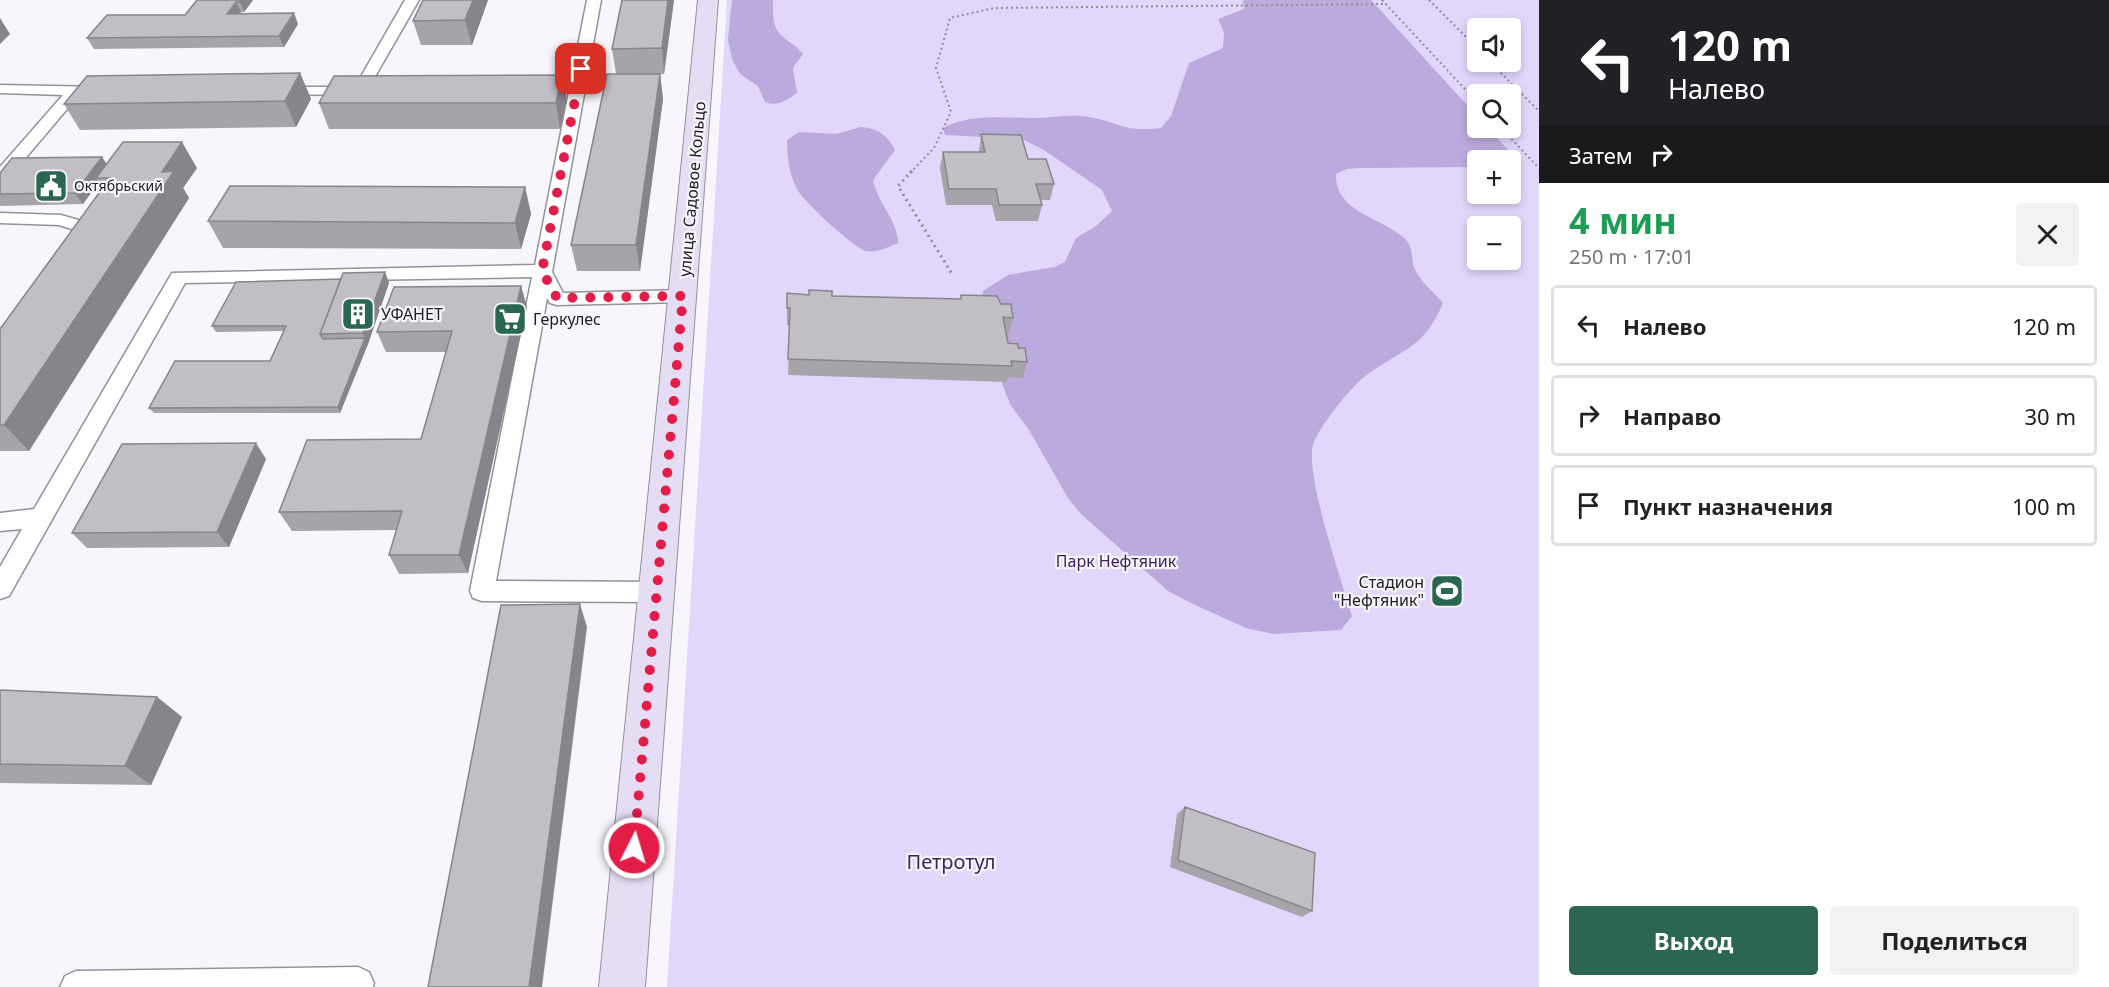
<!DOCTYPE html>
<html lang="ru">
<meta charset="utf-8">
<style>
:root{--surface:#fff;--page:#f2f2f2;--text:#222;--muted:#767676;--line:#e0e0e0;--accent:#2a6651}
body{margin:0;font-family:"Noto Sans",sans-serif;background:var(--page);color:var(--text);height:100vh;display:flex;flex-direction:column;font-size:22px;white-space:nowrap}
*{box-sizing:border-box;margin:0}
p{font-size:20px;color:var(--muted)}
.icon{flex:none;width:33px;height:33px;fill:none;stroke:currentColor;stroke-width:2;stroke-linecap:round;stroke-linejoin:round}
.map{position:relative;flex:1;overflow:hidden}
.sheet{display:flex;flex-direction:column;background:var(--surface);width:570px}
.sheet>*{flex:none}
.hud{background:#202124;color:#fff;overflow:hidden}
.controls{position:absolute;left:1467px;top:18px;display:grid;gap:12px}
.controls a{display:grid;place-items:center;width:54px;height:54px;border-radius:6px;background:var(--surface);box-shadow:0 3px 9px #0003;font-size:30px}
.pin{position:absolute;display:grid;place-items:center;width:51px;height:51px;color:#fff;margin:-26px;border-radius:12px;box-shadow:0 3px 9px #0006}
.me{position:absolute;width:66px;margin:-33px;rotate:5deg;stroke-linejoin:round;filter:drop-shadow(0 0 4px #0008)}
.turn{display:flex;align-items:center;gap:21px;height:126px;padding:0 30px;font-size:27px}
.turn .icon{width:78px;height:78px;stroke-width:2.5}
.turn b{display:block;font-size:42px;line-height:51px}
.then{display:flex;align-items:center;height:57px;padding:0 30px;background:#0003;gap:12px;font-size:22px}
.round{display:grid;place-items:center;flex:none;width:63px;height:63px;border-radius:6px;background:var(--page)}
.headline{display:flex;align-items:center;justify-content:space-between;height:102px;padding:0 30px}
h1{font-size:36px;font-weight:700;line-height:45px;color:#1e9e55}
.primary-button{display:flex;gap:12px;margin-top:auto;padding:12px 30px}
.primary-button a{flex:1;height:69px;border-radius:6px;background:var(--accent);color:#fff;font-size:24px;font-weight:700;line-height:69px;text-align:center}
.primary-button a+a{background:var(--page);color:var(--text)}
ul{padding:0;list-style:none}
li{display:flex;align-items:center;gap:18px;height:81px;margin:0 12px 9px;padding:0 18px;border:3px solid var(--line);border-radius:6px}
li div{flex:1}
li b{display:block;font-size:22px}
li em{font-style:normal}
main{display:flex;flex:1;min-height:0}
.map>svg:first-child{display:block}
.green{fill:#e2d6fb;fill-rule:evenodd}
.forest{fill:#bad}
.lines{fill:none;stroke-linecap:round;stroke-linejoin:round}
.lane-casing{stroke:#949199;stroke-width:3}
.secondary-casing{stroke:#949199;stroke-width:2}
.path-far1{stroke:#908e93;stroke-width:2;stroke-dasharray:2 3;stroke-linecap:butt}
.path{stroke:#908e93;stroke-width:3;stroke-dasharray:2 4;stroke-linecap:butt}
.lane{fill:#fff;fill-rule:evenodd}
.secondary{fill:#e5ddf3;fill-rule:evenodd}
.wall{fill:#a6a3aa}
.shaded-wall{fill:#87858b}
.building{fill:#c1bec6;stroke:#87858b;stroke-width:1.5}
.route{stroke:#e11d48;stroke-width:10;stroke-dasharray:0 18}
.labels{text-anchor:middle;stroke-width:4.5;stroke-linejoin:round;paint-order:stroke}
.far-poi-label{font-size:14px;fill:#222124;stroke:#f8f5fd;text-anchor:start}
.street-label{font-size:16px;fill:#222124;stroke:#f8f5fd}
.poi-label{font-size:16px;fill:#222124;stroke:#f8f5fd;text-anchor:start}
.park-label{font-size:16px;fill:#3c2360;stroke:#f8f5fd}
.near-park-label{font-size:20px;fill:#3c2360;stroke:#f8f5fd}
</style>
<main>
<div class="map">
<svg width="1539" height="987" viewBox="0 0 1539 987">
<rect width="100%" height="100%" fill="#f8f5fd"/>
<path class="green" d="M727,0H1539V987H667ZM1478,28H1510V62H1478ZM1478,94H1510V128H1478ZM1478,160H1510V194H1478ZM1478,226H1510V260H1478Z"/>
<path class="forest" d="M732,0H773C773,11 772,26 780,34C787,42 797,45 803,54L793,68L797,93C785,101 778,107 765,102L758,86L740,74L732,59L728,40Z
M1243,0H1371L1477,116L1478,128H1488L1510,152L1504,160H1478L1477,167L1360,168L1347,169L1336,174C1335,212 1380,217 1403,237C1413,245 1411,256 1414,267C1418,279 1434,293 1443,303C1423,351 1400,349 1364,377C1349,389 1321,425 1314,442C1302,469 1343,584 1352,616L1341,630L1273,634L1246,628L1193,604L1168,591L1081,514L1068,498L1029,430L1010,404L982,333L979,319L983,291L1008,275L1054,267L1065,262L1076,238L1096,226L1112,211L1102,190L1044,150L1022,139L945,135L943,128C971,113 1003,118 1034,118C1054,118 1073,113 1094,118C1124,125 1127,132 1161,128L1171,116L1189,63L1223,48L1224,33L1218,19L1244,9Z
M861,127C877,128 888,135 895,150L873,180C877,202 898,221 898,243C888,247 877,253 866,251C854,248 803,201 797,189C789,173 787,157 787,140L799,132L836,134Z"/>
<g class="lines">
<defs>
<path id="lane" d="M405,0H419L365,94L277,95L270,91L277,87H355Z
M587,0H601L552,272L563,293L683,290L690,292L692,296L690,300L683,302L557,305L550,303L547,298L496,581L656,582L665,585L668,592L665,599L656,602L482,601L473,598L470,591L532,277L185,283L9,596L0,599V567L22,529L0,531V513L34,509L172,273L535,265Z
M0,85L103,87L110,91L103,95H79L6,181L0,182V167L63,95L0,93Z
M0,213L61,215L92,224L95,228C87,239 81,253 67,249L64,245L75,230L59,225L0,223Z
M358,967L369,972L374,983L373,987H60L65,976L76,971Z"/>
<path id="secondary" d="M698,0H718L645,987H599Z"/>
</defs>
<use href="#lane" class="lane-casing"/>
<use href="#secondary" class="secondary-casing"/>
<path class="path-far1" d="M1382,0L1478,103
M1429,0L1478,49
M1490,62L1539,111
M1501,128L1539,168
M910,173L934,148L951,112L936,68L950,18L994,8L1386,4"/>
<path class="path" d="M912,171L898,186L952,274"/>
<use href="#lane" class="lane"/>
<use href="#secondary" class="secondary"/>
</g>
<path class="wall" d="M197,0H253L244,12H241L240,14L298,24L284,47L94,49L87,38L185,15Z
M423,0H488L472,45H421L413,21Z
M674,0L664,74H660L663,99L640,271H577L571,245L616,74L612,49Z
M300,73L311,99L296,127L80,130L64,104Z
M562,75L567,101L560,129H329L319,103Z
M981,134L1028,159L1054,184L1050,200H1041L1042,205L1038,221H996L992,205H946L940,168L943,152H979Z
M102,157L107,165L197,168L183,188L189,198L29,451H0V329L103,189L99,182L83,204L0,206V173Z
M525,187L531,214L521,249L223,248L208,221Z
M385,272L389,283L368,344L340,413H154L149,408L270,361L284,331L216,332L212,326L341,279Z
M521,286L527,307L468,573L399,574L389,555L396,530L292,531L279,512L421,439L446,352H386L377,332Z
M787,293L808,295L960,299L961,295L1001,304L1013,318L1009,334H1006L1008,343L1018,348L1027,362L1023,378L1008,377L1007,382L788,375L790,325H787Z
M266,459L229,547L87,548L72,533Z
M0,690L157,697L182,717L151,785L0,783Z
M1185,807L1312,911L1302,917L1170,867L1177,814Z"/>
<path class="shaded-wall" d="M241,0H253L244,12L240,2Z
M473,0H488L472,45L465,20Z
M668,0H674L664,74L662,48Z
M236,2L241,12L232,25L227,14Z
M294,13L298,24L284,47L279,36Z
M0,18L10,34L0,44Z
M300,73L311,99L296,127L285,101Z
M660,74L663,99L640,271L636,245Z
M562,75L567,101L560,129L556,103Z
M182,142L197,168L183,188L189,198L29,451L4,425L162,172Z
M102,157L109,168L96,178L99,182L83,204L75,193Z
M525,187L531,214L521,249L515,223Z
M385,272L389,283L368,344L340,413L338,407L365,338L363,333Z
M521,286L527,307L468,573L459,555Z
M256,443L266,459L229,547L217,532Z
M580,604L587,627L542,987H529Z
M157,697L182,717L151,785L125,766Z"/>
<path class="building" d="M197,0H241L240,2H236L227,14L294,13L279,36L87,38L107,15H185Z
M423,0H473L465,20L413,21Z
M622,0H668L662,48L612,49Z
M300,73L285,101L64,104L87,76Z
M607,74H660L636,245H571Z
M562,75L556,103H319L334,76Z
M981,134L1021,135L1028,159H1046L1054,184H1036L1042,205H999L996,189H949L943,152H985Z
M123,142H182L162,172L174,171L4,425H0V329L110,178H96Z
M102,157L75,193L0,194V173L12,158Z
M230,186L525,187L515,223L208,221Z
M385,272L363,333L320,334L343,273Z
M341,279L320,334L323,339L365,338L338,407L149,408L175,361H270L286,326H212L236,282Z
M521,286L459,555H389L402,511L279,512L307,440L421,439L452,331L377,332L394,287Z
M809,290L832,291V296L961,299V295L997,296L1001,304H1011L1013,318L1003,317L1008,343L1018,344V348H1025L1027,362L1011,361L1012,366L788,359L790,308H787V293L809,295Z
M256,443L217,532L72,533L122,444Z
M580,604L529,987H428L501,605Z
M0,690L157,697L125,766L0,764Z
M1185,807L1315,853L1312,911L1178,860Z"/>
<g class="lines">
<path class="route" d="M581,69L542,271L557,298L683,296L634,848"/>
</g>
<defs>
<symbol id="civic-square" viewBox="-11 -11 22 22"><rect x="-9" y="-9" width="18" height="18" rx="4" fill="#2a6651" stroke="#f8f5fd"/><path d="M-.6-6.5H3V-4.5H.6V-3L4-1V1h2V6H-6V1h2V-1L-.6-3ZM-1.2 2.5V6h2.4V2.5Z" fill="#fff"/></symbol>
<symbol id="building-square" viewBox="-11 -11 22 22"><rect x="-9" y="-9" width="18" height="18" rx="4" fill="#2a6651" stroke="#f8f5fd"/><path d="M-4-6H4V6H1V3H-1V6H-4ZM-2.5-4.3h1.7v1.8h-1.7ZM.8-4.3h1.7v1.8H.8ZM-2.5-1h1.7V.8h-1.7ZM.8-1h1.7V.8H.8Z" fill="#fff"/></symbol>
<symbol id="supermarket-square" viewBox="-11 -11 22 22"><rect x="-9" y="-9" width="18" height="18" rx="4" fill="#2a6651" stroke="#f8f5fd"/><path d="M-6-5.5h2.5l.6 2H6L4.5 2H-2.5L-4.4-4H-6ZM-1.5 3.2a1.3 1.3 0 1 0 .1 0ZM3 3.2a1.3 1.3 0 1 0 .1 0Z" fill="#fff"/></symbol>
<symbol id="stadium-square" viewBox="-11 -11 22 22"><rect x="-9" y="-9" width="18" height="18" rx="4" fill="#2a6651" stroke="#f8f5fd"/><path d="M0-5a6.5 5 0 1 0 0 10a6.5 5 0 1 0 0-10ZM-3.5-1.8h7v3.6h-7Z" fill="#fff"/></symbol>
</defs>
<g fill-rule="evenodd">
<use href="#civic-square" x="32" y="167" width="38" height="38"/>
<use href="#building-square" x="339" y="295" width="38" height="38"/>
<use href="#supermarket-square" x="491" y="300" width="38" height="38"/>
<use href="#stadium-square" x="1428" y="572" width="38" height="38"/>
</g>
<g class="labels">
<g class="far-poi-label">
<text x="74" y="191">Октябрьский</text>
</g>
<g class="street-label">
<text transform="translate(692 189) rotate(-85)" y="6">улица Садовое Кольцо</text>
</g>
<g class="poi-label">
<text x="381" y="320">УФАНЕТ</text>
<text x="533" y="325">Геркулес</text>
<text x="1424" y="588" text-anchor="end">Стадион<tspan x="1424" dy="18">"Нефтяник"</tspan></text>
</g>
<g class="park-label">
<text x="1116" y="567">Парк Нефтяник</text>
</g>
<g class="near-park-label">
<text x="951" y="869">Петротул</text>
</g>
</g>
</svg>
<div class="controls">
<a><svg class="icon" aria-label="sound" viewBox="0 0 24 24"><path d="M4 9h4l5-4v14l-5-4H4zM17 9q2 3 0 6"/></svg></a>
<a><svg class="icon" aria-label="search" viewBox="0 0 24 24"><circle cx="10" cy="10" r="6"/><path d="M15 15l6 6"/></svg></a>
<a>+</a>
<a>−</a>
</div>
<div class="pin" style="left:581px;top:69px;background:#d93025"><svg class="icon" aria-label="arrive" viewBox="0 0 24 24"><path d="M6 21V4h12l-3 4 3 4H6"/></svg></div>
<svg class="me" style="left:634px;top:848px" viewBox="-20 -20 40 40"><circle r="17" fill="#e11d48" stroke="#fff" stroke-width="3"/><path d="M0-11L8 9 0 5-8 9z" fill="#fff"/></svg>
</div>
<section class="sheet">
<div class="hud">
<div class="turn"><svg class="icon" aria-label="left" viewBox="0 0 24 24"><path d="M17 20v-9H6M10 6l-5 5 5 5"/></svg><div><b>120 m</b>Налево</div></div>
<div class="then">Затем<svg class="icon" aria-label="right" viewBox="0 0 24 24"><path d="M7 20v-9h11M14 6l5 5-5 5"/></svg></div>
</div>
<div class="headline"><div><h1>4 мин</h1><p>250 m · 17:01</p></div><a class="round"><svg class="icon" aria-label="close" viewBox="0 0 24 24"><path d="M6 6l12 12M18 6L6 18"/></svg></a></div>
<ul>
<li><svg class="icon" aria-label="left" viewBox="0 0 24 24"><path d="M17 20v-9H6M10 6l-5 5 5 5"/></svg><div><b>Налево</b></div><em>120 m</em></li>
<li><svg class="icon" aria-label="right" viewBox="0 0 24 24"><path d="M7 20v-9h11M14 6l5 5-5 5"/></svg><div><b>Направо</b></div><em>30 m</em></li>
<li><svg class="icon" aria-label="arrive" viewBox="0 0 24 24"><path d="M6 21V4h12l-3 4 3 4H6"/></svg><div><b>Пункт назначения</b></div><em>100 m</em></li>
</ul>
<div class="primary-button"><a>Выход</a><a>Поделиться</a></div>
</section>
</main>
